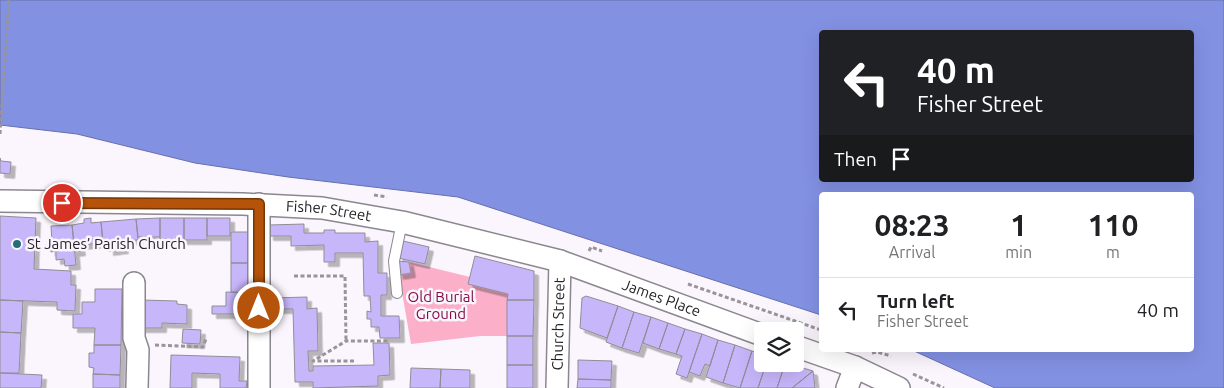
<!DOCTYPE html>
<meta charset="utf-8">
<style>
:root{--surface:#fff;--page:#f2f2f2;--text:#202124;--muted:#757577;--line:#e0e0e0}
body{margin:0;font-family:Ubuntu,sans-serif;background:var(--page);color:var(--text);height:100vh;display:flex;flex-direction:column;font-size:19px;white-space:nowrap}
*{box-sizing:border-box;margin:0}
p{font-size:16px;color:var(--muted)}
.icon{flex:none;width:28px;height:28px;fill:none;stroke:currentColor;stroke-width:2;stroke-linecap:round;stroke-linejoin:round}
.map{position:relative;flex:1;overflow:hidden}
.details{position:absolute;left:819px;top:192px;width:375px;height:160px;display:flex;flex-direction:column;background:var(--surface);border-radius:5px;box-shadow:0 5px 20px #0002}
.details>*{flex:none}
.top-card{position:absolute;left:819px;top:30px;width:375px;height:152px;border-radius:5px;box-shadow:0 5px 20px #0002;background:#202124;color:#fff;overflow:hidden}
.buttons{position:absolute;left:754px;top:322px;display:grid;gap:10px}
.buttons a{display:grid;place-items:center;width:50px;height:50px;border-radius:5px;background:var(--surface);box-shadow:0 5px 20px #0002;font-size:25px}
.pin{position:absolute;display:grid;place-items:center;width:42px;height:42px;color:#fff;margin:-21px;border:2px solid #fff;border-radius:50%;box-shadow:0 1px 5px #0007}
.me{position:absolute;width:55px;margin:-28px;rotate:0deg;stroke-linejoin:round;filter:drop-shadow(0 0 4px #0008)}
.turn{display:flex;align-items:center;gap:18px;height:105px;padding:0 15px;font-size:22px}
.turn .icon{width:65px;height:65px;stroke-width:2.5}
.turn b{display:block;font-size:35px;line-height:42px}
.then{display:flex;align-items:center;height:48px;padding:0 15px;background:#0003;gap:10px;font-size:19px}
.eta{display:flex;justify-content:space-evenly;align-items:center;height:85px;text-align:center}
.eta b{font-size:30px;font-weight:700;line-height:35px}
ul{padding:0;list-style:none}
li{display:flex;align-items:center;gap:15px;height:65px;padding:0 15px;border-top:1px solid var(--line)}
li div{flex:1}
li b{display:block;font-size:19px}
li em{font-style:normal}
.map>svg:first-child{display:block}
.green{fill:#fbafc8}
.water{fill:#8391e3;stroke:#6770aa;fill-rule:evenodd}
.building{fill:#c8b6fb;stroke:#8f8d96;filter:url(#shadow)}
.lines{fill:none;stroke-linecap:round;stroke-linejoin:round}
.service-casing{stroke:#8c868e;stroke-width:12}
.minor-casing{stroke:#8c868e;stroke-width:24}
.path{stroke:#99949a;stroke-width:3;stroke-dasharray:4 2.5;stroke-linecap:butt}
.service{stroke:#fff;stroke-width:10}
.minor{stroke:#fff;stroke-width:21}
.route-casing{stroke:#753606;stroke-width:12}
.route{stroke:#b45309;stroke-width:9}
.poi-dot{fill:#266d7b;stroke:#fbf5fd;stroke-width:2}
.labels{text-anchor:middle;stroke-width:5;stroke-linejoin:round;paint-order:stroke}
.street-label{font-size:15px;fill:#262326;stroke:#fbf5fd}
.poi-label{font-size:15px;fill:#262326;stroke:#fbf5fd;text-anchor:start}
.park-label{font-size:15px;fill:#7f0a45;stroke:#fbf5fd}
</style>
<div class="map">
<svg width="1224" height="388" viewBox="0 0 1224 388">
<defs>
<filter id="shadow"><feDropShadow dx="4.5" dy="4.5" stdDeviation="0" flood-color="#0004"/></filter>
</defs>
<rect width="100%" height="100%" fill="#fbf5fd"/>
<path class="green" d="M409,262L470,277L468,284L508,294L507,336H480L411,344L399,275L411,273Z"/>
<path class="water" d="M0,0H1224V388H995L912,350H1191V195H821V315L458,197L288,177L195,163L77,134L0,125ZM821,32H1191V180H821Z"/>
<path class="building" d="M0,158L1,161L11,162L10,174L0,173Z
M0,216L36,218L34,269L71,271V285H76L75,311L57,310V302L0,300Z
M91,218V223L101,222L103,243L80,245L81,251L75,252L72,225L84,223V219Z
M160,218V237H138L136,219Z
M160,218H184V240L160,239Z
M184,218H207V240H184Z
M207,218H230V236H207Z
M136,219L138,240L123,241L124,249L109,251V243H103L101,222Z
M304,224V233H324V230H335V233H365V242L378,241V273H387V295H381V316H399L400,338H380L379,327H371V319H367V311L371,312L370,296H364L363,253H335V262H324V245L291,246V236H269V225Z
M72,225L76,265L65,266L64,259L56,260V251L51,252L50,243H52L51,226Z
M231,232H253L252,263H231Z
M403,241L429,247L425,264L398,258Z
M475,256L534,271V300H507L508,294L468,284Z
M396,261L409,262L411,273L399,275Z
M231,263H252V293L231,292Z
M95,289H122L121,345H94L95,328H73V314H82V302H95Z
M226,292L252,293V314H212V306H226Z
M586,296L618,306L607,338L580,328L582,298Z
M307,297V309L317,308L318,351H308L309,371H313V366L374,365L373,343H389L390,375L378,376V386L313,388V382H295L293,309H273L272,298Z
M0,300L23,301L21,333L0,332Z
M141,300L177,301V304L187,305V324L162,323V328H140Z
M507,300H534L533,336H507Z
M618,306L634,312L622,348L606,342Z
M634,312L651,317L639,353L622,348Z
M651,317L668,323L659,349L643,343Z
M668,323L685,329L676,354L659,349Z
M183,329L201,330L200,344L182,343Z
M685,329L702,334L687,378L676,374L682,356L676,354Z
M0,332L21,333L19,373H0Z
M702,334L718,340L710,366L705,364L700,376L689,372Z
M507,336H533V365H507Z
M718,340L735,345L723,383L706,377Z
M94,345H121L120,375L93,374L94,368L89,367V353H94Z
M735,345L752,351L740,388L723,383Z
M752,351L762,354V364H766L758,388H740Z
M171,355L240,357L239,381H247L246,388H220V374L192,373V388H170Z
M578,360L612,361L611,380L578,379Z
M766,364H785L777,388H758Z
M785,364H790L813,371L792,388H777Z
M507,365H533V388H507Z
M411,368L441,369L440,388H410Z
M441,369L470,370V388H440Z
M813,371L815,388H792Z
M0,373L42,375L41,388H0Z
M93,374L120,375V388H93Z
M578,379L611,380V388H577Z"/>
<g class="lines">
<defs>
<path id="service" d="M397,293L394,261L402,222"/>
<g id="minor">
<path id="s1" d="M0,201L243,204L322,208L402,222L560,261L762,335"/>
<path d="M259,204V388"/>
<path d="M134,283V338L138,350L137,388"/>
<path d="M795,346L855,367L899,388"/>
<path id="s2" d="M557,388L560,261"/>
<path d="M847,388L855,367"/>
</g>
</defs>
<use href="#service" class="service-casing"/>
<use href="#minor" class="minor-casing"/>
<path class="path" d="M0,134L9,0
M374,195L387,197
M589,251L591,247L602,251
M294,276H345L346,341
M688,284L821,330
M155,345L203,347L206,339
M872,353L877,352L891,356
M354,361H313L346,341H390
M913,374L944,388"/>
<use href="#service" class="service"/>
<use href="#minor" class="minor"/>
</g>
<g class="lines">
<defs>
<path id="route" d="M62,203L259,204V308"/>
</defs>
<use href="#route" class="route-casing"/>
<use href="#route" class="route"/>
</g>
<circle class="poi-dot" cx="17" cy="244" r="5"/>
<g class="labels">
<g class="street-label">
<text dy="5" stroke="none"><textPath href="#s1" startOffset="329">Fisher Street</textPath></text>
<text dy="5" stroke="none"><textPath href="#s1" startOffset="674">James Place</textPath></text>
<text dy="5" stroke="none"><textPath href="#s2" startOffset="64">Church Street</textPath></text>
</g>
<g class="poi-label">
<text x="27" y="249">St James’ Parish Church</text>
</g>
<g class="park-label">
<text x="441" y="302">Old Burial<tspan x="441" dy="17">Ground</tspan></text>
</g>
</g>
</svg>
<div class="buttons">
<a><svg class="icon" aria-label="layers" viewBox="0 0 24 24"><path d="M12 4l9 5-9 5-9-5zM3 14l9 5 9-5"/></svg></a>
</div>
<div class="pin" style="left:62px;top:203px;background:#d93025"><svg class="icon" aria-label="arrive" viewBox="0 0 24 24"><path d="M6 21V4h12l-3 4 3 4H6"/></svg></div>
<svg class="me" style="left:259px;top:308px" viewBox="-20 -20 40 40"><circle r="17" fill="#b45309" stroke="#fff" stroke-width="3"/><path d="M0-11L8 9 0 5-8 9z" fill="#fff"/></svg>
<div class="top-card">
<div class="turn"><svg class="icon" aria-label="left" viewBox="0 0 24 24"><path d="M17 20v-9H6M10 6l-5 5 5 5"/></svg><div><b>40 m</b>Fisher Street</div></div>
<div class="then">Then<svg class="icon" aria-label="arrive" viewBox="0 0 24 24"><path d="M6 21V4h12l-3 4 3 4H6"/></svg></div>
</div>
<section class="details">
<div class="eta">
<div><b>08:23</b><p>Arrival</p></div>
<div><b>1</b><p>min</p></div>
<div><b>110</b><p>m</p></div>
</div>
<ul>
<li><svg class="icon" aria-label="left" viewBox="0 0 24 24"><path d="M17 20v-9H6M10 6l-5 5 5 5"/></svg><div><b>Turn left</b><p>Fisher Street</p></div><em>40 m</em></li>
</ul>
</section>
</div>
